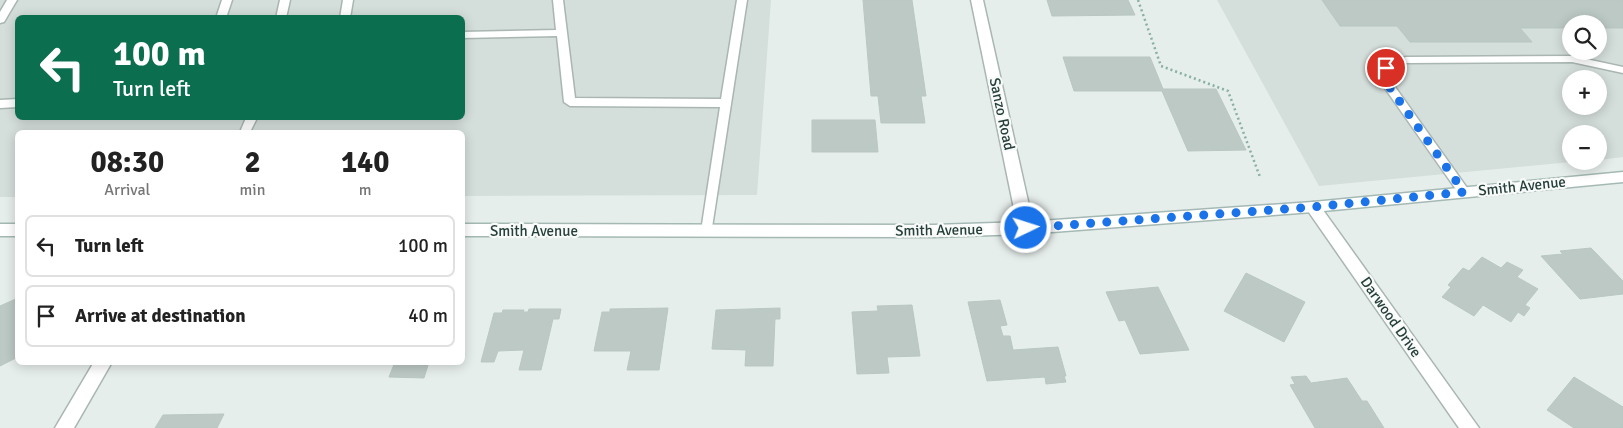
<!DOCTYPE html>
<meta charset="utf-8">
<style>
:root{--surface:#fff;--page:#f6f6f6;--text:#222;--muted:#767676;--line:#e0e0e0}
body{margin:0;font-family:Signika,sans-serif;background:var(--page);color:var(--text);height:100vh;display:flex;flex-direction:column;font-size:19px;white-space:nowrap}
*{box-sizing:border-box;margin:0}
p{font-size:16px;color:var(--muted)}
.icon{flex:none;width:28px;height:28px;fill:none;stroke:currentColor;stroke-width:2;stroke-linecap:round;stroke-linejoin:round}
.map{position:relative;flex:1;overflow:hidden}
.drawer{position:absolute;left:15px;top:130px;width:450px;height:235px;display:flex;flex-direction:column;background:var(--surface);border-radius:8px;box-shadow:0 2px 12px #0003}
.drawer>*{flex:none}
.guide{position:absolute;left:15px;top:15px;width:450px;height:105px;border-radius:8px;box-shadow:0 2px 12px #0003;background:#0b6e4f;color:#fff;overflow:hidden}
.tools{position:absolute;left:1562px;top:15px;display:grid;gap:10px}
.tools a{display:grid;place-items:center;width:45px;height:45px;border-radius:50%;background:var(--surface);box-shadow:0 2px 12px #0003;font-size:25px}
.pin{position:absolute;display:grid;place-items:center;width:42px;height:42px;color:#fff;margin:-21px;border:2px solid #fff;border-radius:50%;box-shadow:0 1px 5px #0007}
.me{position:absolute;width:55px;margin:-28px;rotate:86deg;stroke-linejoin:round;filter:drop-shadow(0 0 4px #0008)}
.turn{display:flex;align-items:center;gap:18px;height:105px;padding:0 15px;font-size:22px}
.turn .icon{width:65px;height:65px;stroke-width:2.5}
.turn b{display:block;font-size:35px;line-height:42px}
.eta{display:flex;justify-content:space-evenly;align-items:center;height:85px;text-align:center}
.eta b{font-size:30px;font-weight:700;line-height:35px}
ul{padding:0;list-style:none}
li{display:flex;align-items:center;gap:15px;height:62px;margin:0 10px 8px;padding:0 5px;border:2px solid var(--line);border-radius:8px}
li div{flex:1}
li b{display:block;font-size:19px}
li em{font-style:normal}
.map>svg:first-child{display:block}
.built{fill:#d4deda;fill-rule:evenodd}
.building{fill:#bcc9c4;stroke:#b9c7c3}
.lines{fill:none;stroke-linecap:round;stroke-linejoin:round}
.service-casing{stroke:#a9b6b2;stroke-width:3}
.minor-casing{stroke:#a9b6b2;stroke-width:3}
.tertiary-casing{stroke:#a9b6b2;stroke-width:3}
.secondary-casing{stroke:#a5b9b4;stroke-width:3}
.path{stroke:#89afa6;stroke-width:2.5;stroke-dasharray:2 3;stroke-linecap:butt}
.service{fill:#fff;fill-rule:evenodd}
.minor{fill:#fff;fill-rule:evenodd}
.tertiary{fill:#fff;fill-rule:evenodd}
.secondary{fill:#fff;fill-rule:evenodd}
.route{stroke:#1a73e8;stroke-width:9;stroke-dasharray:0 16.2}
.labels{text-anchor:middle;stroke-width:4.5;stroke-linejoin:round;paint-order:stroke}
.street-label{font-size:15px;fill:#263f3a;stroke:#f7faf9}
</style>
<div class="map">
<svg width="1623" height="428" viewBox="0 0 1623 428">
<rect width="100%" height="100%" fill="#e6eeeb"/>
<path class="built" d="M0,0H771L757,195L463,196L462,132H18L17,197H0ZM18,18H462V118H18Z
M1217,0H1623V157L1599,160V134H1571V161H1581L1319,186ZM1571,24H1599V51H1571ZM1571,79H1599V106H1571Z"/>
<path class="building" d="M863,0H912L926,96H921L925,123H881L878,96H871Z
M1047,0H1128L1135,15L1052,16Z
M1322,0H1623V28H1599V24H1571V28H1520L1532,42H1410L1397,26H1340Z
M1063,57H1150L1163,89H1216L1246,150L1188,151L1162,91H1074Z
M812,120H875L878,152H812Z
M1591,248L1623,281V294L1580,299L1541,256L1563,254L1560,251Z
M1482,257L1501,268L1507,262L1523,270L1517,277L1538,289L1525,305L1530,308L1524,316L1518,312L1511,322L1483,305L1474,316L1442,297L1451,287L1448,285L1463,268L1469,271Z
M1246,273L1305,302L1284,342L1224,311Z
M1158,287L1189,350L1140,354L1125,320L1119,321L1106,292Z
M18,298V357L0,366V306Z
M1000,300L1007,325L1000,326L1003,336H1010L1013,350L1058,347L1066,376H1064L1066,382L1046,384L1045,377L987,381L968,302Z
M912,305L920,356L887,357L889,373L857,374L852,312L878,311L877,306Z
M668,308L659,370H627L631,351H594L602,312H610V309Z
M780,308V319H775L773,366H745L746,350L712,349L716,310Z
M529,309H561L559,319H553L541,370H519L524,350L498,351L494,362H481L494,313H502L503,310H524L523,312H528Z
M395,362H429L424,378L389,377Z
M1306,376L1311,383L1347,378L1362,401H1367L1384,428H1315L1290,385L1295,384L1291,377Z
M1574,377L1623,407V428H1574L1547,410Z
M224,414L217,428H155L163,415Z"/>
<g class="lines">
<defs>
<path id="service" d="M7,0H17L4,22L0,23V12Z
M222,0H232L226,18H216Z
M280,0H290L286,18H276Z
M343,0H353L350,18H340Z
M553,0H563L575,98L721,99L737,0H747L711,234H703L701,231L720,107L570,106L564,102L557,36L462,38V32L556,30Z
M1572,56L1623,67V73L1572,62L1406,63L1392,70L1389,76L1393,84L1470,192L1464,196L1460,195L1384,87L1379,76L1388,62L1406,57Z
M18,99V107L0,108V100Z
M246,118H257L250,132H240Z"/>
<path id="minor" d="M1313,202L1318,203L1479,428H1459L1308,211L1306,207L1308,203Z
M94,362H112L74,428H55Z"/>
<path id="tertiary" d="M971,0H983L1034,228L1031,232L1026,234L1021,232L1018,228Z"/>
<path id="secondary" d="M1623,172V182L1313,212L1026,234L934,237L462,236V224L934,225L1026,222L1313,202Z
M0,224H18V236H0Z"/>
</defs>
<use href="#service" class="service-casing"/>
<use href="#minor" class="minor-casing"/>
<use href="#tertiary" class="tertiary-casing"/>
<use href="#secondary" class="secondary-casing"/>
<path class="path" d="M1138,0L1161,66L1228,91L1260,177"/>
<use href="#service" class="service"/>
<use href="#minor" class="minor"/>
<use href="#tertiary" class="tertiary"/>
<use href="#secondary" class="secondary"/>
</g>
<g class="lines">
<path class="route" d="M1026,228L1313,207L1464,192L1388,85L1384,76L1386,68"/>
</g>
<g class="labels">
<g class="street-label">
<text transform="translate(1002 114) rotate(78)" y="5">Sanzo Road</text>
<text transform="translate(1522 186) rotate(-6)" y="5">Smith Avenue</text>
<text transform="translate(939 230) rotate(-1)" y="5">Smith Avenue</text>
<text x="534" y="236">Smith Avenue</text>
<text transform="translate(1391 317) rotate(55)" y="5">Darwood Drive</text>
</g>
</g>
</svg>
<div class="tools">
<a><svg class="icon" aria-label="search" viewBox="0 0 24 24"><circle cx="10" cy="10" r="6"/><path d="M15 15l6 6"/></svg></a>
<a>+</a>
<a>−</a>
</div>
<div class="pin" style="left:1386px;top:68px;background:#d93025"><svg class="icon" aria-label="arrive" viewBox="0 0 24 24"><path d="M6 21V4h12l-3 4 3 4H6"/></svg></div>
<svg class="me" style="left:1026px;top:228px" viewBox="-20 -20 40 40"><circle r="17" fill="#1a73e8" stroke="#fff" stroke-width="3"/><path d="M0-11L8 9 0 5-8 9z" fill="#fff"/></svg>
<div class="guide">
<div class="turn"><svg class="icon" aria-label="left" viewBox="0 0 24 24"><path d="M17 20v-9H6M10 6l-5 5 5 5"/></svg><div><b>100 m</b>Turn left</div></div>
</div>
<section class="drawer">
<div class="eta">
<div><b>08:30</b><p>Arrival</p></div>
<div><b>2</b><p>min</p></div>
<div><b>140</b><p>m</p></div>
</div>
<ul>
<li><svg class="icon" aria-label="left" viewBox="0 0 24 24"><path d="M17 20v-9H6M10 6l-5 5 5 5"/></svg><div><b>Turn left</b></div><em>100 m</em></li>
<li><svg class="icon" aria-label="arrive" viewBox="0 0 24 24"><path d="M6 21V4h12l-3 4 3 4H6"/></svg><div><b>Arrive at destination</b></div><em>40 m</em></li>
</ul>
</section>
</div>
